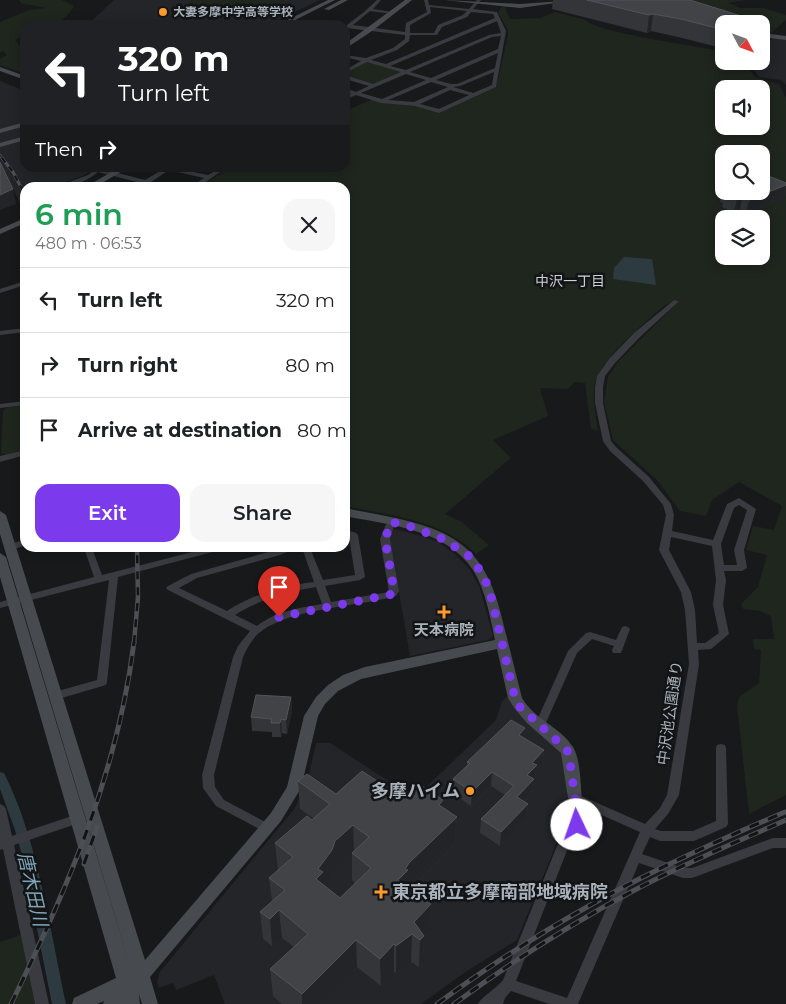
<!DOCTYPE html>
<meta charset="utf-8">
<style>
:root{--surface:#fff;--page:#f6f6f6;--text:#202124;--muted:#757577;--line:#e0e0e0;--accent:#7c3aed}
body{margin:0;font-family:Montserrat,"Noto Sans JP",sans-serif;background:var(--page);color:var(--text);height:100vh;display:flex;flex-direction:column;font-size:19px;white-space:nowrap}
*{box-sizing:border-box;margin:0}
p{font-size:16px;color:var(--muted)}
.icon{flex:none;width:28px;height:28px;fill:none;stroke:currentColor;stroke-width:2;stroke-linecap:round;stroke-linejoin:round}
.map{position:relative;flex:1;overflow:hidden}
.details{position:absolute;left:20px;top:182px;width:330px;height:370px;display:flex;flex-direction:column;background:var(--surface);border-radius:15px;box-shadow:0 2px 12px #0003}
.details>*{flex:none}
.hud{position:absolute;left:20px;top:20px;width:330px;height:152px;border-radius:15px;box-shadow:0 2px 12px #0003;background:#202124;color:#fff;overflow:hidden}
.needle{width:32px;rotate:131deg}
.controls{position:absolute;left:715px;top:15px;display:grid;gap:10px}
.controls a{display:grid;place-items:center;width:55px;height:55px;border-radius:10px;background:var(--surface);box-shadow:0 2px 12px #0003;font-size:25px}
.pin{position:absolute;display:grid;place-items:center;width:42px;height:42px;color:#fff;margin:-51px -21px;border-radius:50% 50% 50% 0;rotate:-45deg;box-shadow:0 0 5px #0007}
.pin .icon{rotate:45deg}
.me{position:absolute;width:55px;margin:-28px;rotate:357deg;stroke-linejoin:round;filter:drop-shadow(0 0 4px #0008)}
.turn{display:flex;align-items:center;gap:18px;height:105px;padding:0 15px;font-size:22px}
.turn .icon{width:65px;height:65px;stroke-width:2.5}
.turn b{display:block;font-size:35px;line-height:42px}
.then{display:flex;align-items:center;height:48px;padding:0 15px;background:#0003;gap:10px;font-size:19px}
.round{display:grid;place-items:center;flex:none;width:52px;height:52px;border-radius:15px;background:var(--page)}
.overview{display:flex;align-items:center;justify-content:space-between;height:85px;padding:0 15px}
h1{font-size:30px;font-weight:600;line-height:38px;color:#1e9e55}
.action{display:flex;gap:10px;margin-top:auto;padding:10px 15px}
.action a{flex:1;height:58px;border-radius:15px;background:var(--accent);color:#fff;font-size:20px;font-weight:600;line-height:58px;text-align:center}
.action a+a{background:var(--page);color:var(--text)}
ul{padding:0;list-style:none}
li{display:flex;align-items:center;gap:15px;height:65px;padding:0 15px;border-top:1px solid var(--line)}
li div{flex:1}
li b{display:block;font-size:19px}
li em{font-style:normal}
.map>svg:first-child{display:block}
.built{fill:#242528}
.green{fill:#1e261e;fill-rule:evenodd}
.water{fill:#2d3a40}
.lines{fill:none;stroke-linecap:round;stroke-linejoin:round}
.canal{fill:#2d3a40;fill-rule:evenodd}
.street{fill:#393b40;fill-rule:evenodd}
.secondary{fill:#474b50;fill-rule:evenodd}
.rail-far3-casing{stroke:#4c5055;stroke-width:2.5}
.rail-far2-casing{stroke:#4c5055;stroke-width:3}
.rail-far1-casing{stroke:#4c5055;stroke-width:4.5}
.rail-casing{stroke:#4c5055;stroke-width:5}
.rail-far3{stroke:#131416;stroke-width:1;stroke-dasharray:4.5;stroke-linecap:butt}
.rail-far2{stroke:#131416;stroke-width:2;stroke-dasharray:5.5;stroke-linecap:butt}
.rail-far1{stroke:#131416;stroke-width:2.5;stroke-dasharray:8;stroke-linecap:butt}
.rail{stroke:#131416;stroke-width:3;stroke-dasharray:10;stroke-linecap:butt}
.wall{fill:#343539;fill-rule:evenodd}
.shaded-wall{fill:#232427}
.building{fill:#414347;stroke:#515459;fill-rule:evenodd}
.route{stroke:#7c3aed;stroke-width:9;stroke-dasharray:0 16.2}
.poi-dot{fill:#fd9b2e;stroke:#131416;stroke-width:2}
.labels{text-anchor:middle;stroke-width:5;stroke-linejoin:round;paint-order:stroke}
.far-poi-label{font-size:12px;font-weight:bold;fill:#aab2bb;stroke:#131416;text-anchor:start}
.far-neighbourhood-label{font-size:14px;fill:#cbd0d7;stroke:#131416}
.poi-label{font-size:15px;font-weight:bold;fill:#aab2bb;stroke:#131416}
.street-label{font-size:15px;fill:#aab2bb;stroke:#131416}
.near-poi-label{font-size:18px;font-weight:bold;fill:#aab2bb;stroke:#131416;text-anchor:end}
.near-water-label{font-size:19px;font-style:italic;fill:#7fa5b8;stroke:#131416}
</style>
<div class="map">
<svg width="786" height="1004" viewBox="0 0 786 1004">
<rect width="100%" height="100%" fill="#18191b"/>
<path class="built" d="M114,0H320L267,25H87Z
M774,38L786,40V85L781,80L759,77L747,61H761V44Z
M0,81L25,91V168H94L85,175L51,187L25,188V209L23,210L7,175L0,165Z
M395,529L425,537L438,542L456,555L470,570L480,588L493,636L488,640L410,656L390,540L391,530Z
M509,695L556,745L564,757L570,818L556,845L517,940L467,971L421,1004H225L214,975L176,990L173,983L159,988L157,982L159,973L295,808L309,774L316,743H330L410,795L419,794L496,720L502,701Z"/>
<path class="green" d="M19,0H62L74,6C62,28 47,25 25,25V36L15,40L25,52V74L0,65V59L7,55L3,51L0,52V22L29,10L46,8L21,3Z
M205,0H286L251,16L194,12L189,1Z
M599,0H745L728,3L741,8H764L786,15V20L770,34L761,32V24H730Z
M502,7H505L510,19L540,18L555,12L586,20C596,33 700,46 724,52V61H743L755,77L779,84L786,98V795L749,814L737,706L739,697L759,683L761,650L754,649L753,639H774L771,616L760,611L743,609L741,604L758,587L767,555L746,550L753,526L774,530L782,506L739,482L712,500L706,516L680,511L657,480L613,440L604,402L608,377L617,363L674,306L666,304C646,322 597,361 594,388C593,402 596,417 598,431L591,429L585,383L575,382L568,389L540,388L548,416L493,440L511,458L445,514L462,522L489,545L476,554C443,520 389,515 345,506V188H198L229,168H345V111L371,100L413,105L440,112L496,87L508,36V30L498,12ZM724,89H761V126H724ZM724,154H761V191H724ZM724,219H761V256H724Z
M369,61L404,72L374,85L345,76V73L365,62Z
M25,405V449L6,455L1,453L3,411L8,407Z
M21,935L35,1004H0V942Z"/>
<path class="water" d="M624,257L652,259L656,285L613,279L614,268Z"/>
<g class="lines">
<path class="canal" d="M0,772L4,773C38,840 50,930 66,1004H52L23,859L15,830L0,789Z"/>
<path class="street" d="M377,0H381L373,9L392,12L394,14L370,11L353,25L405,32L406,23L427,12L424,0H428L429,5L469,9L477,0H481L473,9L497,12L506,31L496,87L439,113L415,106L381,103L356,95L345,100V96L351,94L345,92V88L356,92L369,86L345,79V75L373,84L401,72L367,62L345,73V70L361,61L345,57V55L366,58L393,48L405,39V35L346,28L347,25L364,12ZM430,7L467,11L463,15L438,25L434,33H410V25L431,13ZM471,12L493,14L495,18L386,64L371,60L397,50L409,41L410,35H437L442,27L467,17ZM497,21L501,33L489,35L406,70L390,66ZM501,36L498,49L431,78L410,72L492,37ZM498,53L495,68L457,84H451L436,80ZM494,72L492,85L473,93L453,87L460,86ZM406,74L426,80L382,99L361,93ZM431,82L448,87L414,102L388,100ZM450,90L469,95L439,109L420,104Z
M147,21L151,22L149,25H145Z
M97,168H103L102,169L145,180L165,168H174L208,175L220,168H226L197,188H189L204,178L169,170L142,188H134L141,183L98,172C87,182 68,188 53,188L88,175Z
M25,281V285L0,293V289Z
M675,300L679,302L677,303L640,337L615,363L605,376L603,387V403L611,441L616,447L649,477L671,504L674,515L672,531L713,540L727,504L739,498L756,509L744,550L747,568L742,571H724L726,580L723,605L729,634L711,649L698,650L699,664L679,795L668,814L655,829L661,831H693L716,821V748L717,745L721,744L725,745L726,748L728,824L726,827L694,841H660L650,837L642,854L683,868H692L773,838H786V848H773L692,878H683L639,863L578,1004H549L511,991L505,998L503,1004H478C482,996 496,989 503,980L557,846L571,824L569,798L571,795L575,793L579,795L645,824L660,808L667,795L689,664L685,610L681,592L659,550L666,515L663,505L643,481L610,451L603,441L595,403V387L597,376L609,359L634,333L673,301ZM739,505L747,510L734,550L737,565H724L721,544L734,508ZM671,537L712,546L716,580L713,605L719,633L705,643H697L695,610L691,592L669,550ZM581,806L640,832L567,998L516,981L568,848L583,825Z
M25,328V332L0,335V331Z
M25,401V405L0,408V404Z
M25,450V455L0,462V456Z
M391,519L395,522L390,539L399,591L396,596C358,607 282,608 255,637C250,643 246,650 243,657L214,775L215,787L224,800L271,825L273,828L271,831L267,833L263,831L216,806L203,788L202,775L233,657L238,646L250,631L168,590L166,588L168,586L191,574L282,548H294L292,550L280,555L197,578L179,588L227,611C253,594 283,586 314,582L302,548H310L323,580L355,575L349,537L345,535V529L356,533L358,535L365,577L360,580L325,586L331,602L389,592L380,539L387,522ZM316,587L322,604C299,608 276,611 257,626L235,615C260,599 287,592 316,587Z
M25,540V546L9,550L4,547L6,545Z
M84,548H92L102,575L208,548H222L220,550L118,577L107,682L106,685L55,700L51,699L50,696L51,693L97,680L109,580L0,608V602L94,577Z
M625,626L628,627L630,629L621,653H613L612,650L614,646L592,639L577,653L545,725L544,728L540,729L536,728L535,725L568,651L586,633L590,632L616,640L622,627Z
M0,804L4,806L6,809L12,836L78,814L82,816L84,819L82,822L14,845L49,1004H35L3,849L0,850Z"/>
<path class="secondary" d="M328,0H335L285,25H277Z
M341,0H348L329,10L324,9Z
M405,0H412L372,31L345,49V44Z
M444,0L520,4L577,0L520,8Z
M761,33L786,36V40L761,37Z
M0,67L25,76V80L0,71Z
M25,122V126L0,133V129Z
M25,136V140L0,147V143Z
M118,168H127L94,188H84Z
M25,218V223L0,234V229Z
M345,508C373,514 403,518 431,528C485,548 495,587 507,638C512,658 517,678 522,698C534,719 560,727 573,747C581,761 580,783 582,798L580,802L575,804L570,802L568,798L561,753L527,723L515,709L508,698L497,649L361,679L338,691L325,704L318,716L301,788L281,821L150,977L158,1004H142L139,994L140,1004H103L104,1001L97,1004H72L74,998L116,978L0,577V553L6,557L132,972L0,534V511L6,515L145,960L271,813L287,787L304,716L316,697L328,685L343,675L365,667L495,640C490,617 486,591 473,570C446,529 389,525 345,516Z"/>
<defs>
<path id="rail-far3" d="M0,155L3,159"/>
<path id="rail-far2" d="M2,158L13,172L25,195"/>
<path id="rail-far1" d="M134,643L138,597L137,548"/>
<path id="rail" d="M84,864L97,827
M11,1004C68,888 118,771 134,642
M437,1004C485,969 535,936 587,907C650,871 717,841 785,812
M454,1004C510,963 569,925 631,892C681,865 734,843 786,820"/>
</defs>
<use href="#rail-far3" class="rail-far3-casing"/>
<use href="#rail-far2" class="rail-far2-casing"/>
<use href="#rail-far1" class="rail-far1-casing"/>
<use href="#rail" class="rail-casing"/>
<use href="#rail-far3" class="rail-far3"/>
<use href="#rail-far2" class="rail-far2"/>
<use href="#rail-far1" class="rail-far1"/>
<use href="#rail" class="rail"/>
</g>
<path class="wall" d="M553,0H690L755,23L724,24V52L717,50L718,47L678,37L651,31L647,33L552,9Z
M786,183L785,198L746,214L740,211L734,213L722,207L723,203L720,202L722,188L724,187V191H761Z
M291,697L292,711L287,734L282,733L281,737H272V732L252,731L251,717Z
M525,728L524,738L544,750L543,764L536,771L535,779L534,781L532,793L524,802L528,804L527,818L500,846L480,833L481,819L505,795L491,786L471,806L452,793L453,779L467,766V762Z
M298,781L336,794L443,800V808L457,817L455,844L410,889L431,904L430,931L424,937L423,963L419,967L411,962L396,973L394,972L381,986L357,967L321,1004H282L273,996L270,969L294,947L282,938L272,946L263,939L260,912L272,901L269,878L278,870L275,843L314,819L300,809ZM352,855V880L355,883L340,898L326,887L333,878L336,869Z"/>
<path class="shaded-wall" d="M653,14L651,31L647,33L649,15Z
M786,185L785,198L746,214L749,200Z
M13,189L16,204L0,210V195Z
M742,197L740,211L734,213L737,198Z
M291,697L292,711L287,734L286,720Z
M281,719L282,733L281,737L280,723Z
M525,728L524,742L519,735Z
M544,750L543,764L536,771L535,779L534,781L532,793L515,811L517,797L532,763Z
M492,772L491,786L471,806L472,792Z
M443,800L442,828L439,805Z
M528,804L527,818L500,846L501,832Z
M457,817L455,844L409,890L398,880L409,863Z
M353,825L354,853H352V855L336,869L333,878L324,890L316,879L318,869L335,841Z
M431,904L430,931L424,937L423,963L419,967L420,940L414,922Z
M279,910L282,938L272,946L270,919Z
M412,934L411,962L396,973V946Z
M356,940L357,967L321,1004H302V994Z
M394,944V972L381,986L380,959Z"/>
<path class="building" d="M587,0H690L751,19L755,23L724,24V30L681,19L653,14L649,15Z
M0,162L13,189L0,195Z
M761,173L786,183V185L749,200L742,197L737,198L725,193L727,191H761Z
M256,695L291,697L286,720L281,719L280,723H271L272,719L251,717Z
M511,720L525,728L519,735L544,750L532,763L537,765L527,775L534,779L517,797L528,804L501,832L481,819L514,786L492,772L472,792L453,779L470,763L467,762Z
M362,771L404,799L419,784L443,800L439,805L457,817L409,863L405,869L408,870L398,880L431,904L414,922L424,936L420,940L412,934L396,946L394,944L380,959L356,940L302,994L270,969L308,934L279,910L270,919L260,912L285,890L269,878L293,857L275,843L307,816L312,820L330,804L298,781L307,774L336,794ZM353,825L369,837L352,853L371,868L340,898L316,879L323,872L318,869L332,850L335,841Z"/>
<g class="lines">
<path class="route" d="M279,617L393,594L394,590L385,539L391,522L409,526L443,539L469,556L479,569L489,588L515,698L519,706L567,750L569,755L575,798L577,825"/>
</g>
<g class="poi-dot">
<circle cx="163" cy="12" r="5"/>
<path d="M441.5 604.5h5v5h5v5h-5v5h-5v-5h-5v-5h5z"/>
<circle cx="470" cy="791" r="5"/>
<path d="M378.5 884.5h5v5h5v5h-5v5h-5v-5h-5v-5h5z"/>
</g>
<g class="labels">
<g class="far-poi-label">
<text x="173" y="16">大妻多摩中学高等学校</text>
</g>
<g class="far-neighbourhood-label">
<text x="570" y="286">中沢一丁目</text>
</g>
<g class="poi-label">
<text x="444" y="635">天本病院</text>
</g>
<g class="street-label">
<text transform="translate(670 713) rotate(-82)" y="5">中沢池公園通り</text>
</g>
<g class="near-poi-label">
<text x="460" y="797">多摩ハイム</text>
<text x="392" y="898" text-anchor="start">東京都立多摩南部地域病院</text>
</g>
<g class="near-water-label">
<text transform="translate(33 889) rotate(77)" y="7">唐木田川</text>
</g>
</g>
</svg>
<div class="controls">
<a><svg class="needle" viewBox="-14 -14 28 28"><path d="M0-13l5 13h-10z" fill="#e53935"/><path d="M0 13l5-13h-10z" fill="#757577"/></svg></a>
<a><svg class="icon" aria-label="sound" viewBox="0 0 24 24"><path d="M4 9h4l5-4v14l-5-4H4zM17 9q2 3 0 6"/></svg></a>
<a><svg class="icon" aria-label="search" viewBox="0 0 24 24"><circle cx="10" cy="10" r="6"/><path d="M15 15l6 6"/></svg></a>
<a><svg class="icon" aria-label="layers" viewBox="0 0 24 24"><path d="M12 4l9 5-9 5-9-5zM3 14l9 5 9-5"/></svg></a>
</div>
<div class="pin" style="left:279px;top:617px;background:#d93025"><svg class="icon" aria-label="arrive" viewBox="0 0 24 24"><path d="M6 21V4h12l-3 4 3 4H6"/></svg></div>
<svg class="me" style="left:577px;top:825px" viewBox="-20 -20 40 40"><circle r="19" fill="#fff"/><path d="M0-13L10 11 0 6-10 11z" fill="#7c3aed"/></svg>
<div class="hud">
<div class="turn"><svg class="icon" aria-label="left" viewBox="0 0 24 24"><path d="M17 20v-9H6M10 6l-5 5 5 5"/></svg><div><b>320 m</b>Turn left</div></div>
<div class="then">Then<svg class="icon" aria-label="right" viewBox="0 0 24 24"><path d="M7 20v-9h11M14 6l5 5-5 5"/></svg></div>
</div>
<section class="details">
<div class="overview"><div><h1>6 min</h1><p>480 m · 06:53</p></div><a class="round"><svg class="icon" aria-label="close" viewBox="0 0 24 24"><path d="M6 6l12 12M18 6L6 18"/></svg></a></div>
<ul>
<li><svg class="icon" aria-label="left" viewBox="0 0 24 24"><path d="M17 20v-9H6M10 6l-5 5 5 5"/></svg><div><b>Turn left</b></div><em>320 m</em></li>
<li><svg class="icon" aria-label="right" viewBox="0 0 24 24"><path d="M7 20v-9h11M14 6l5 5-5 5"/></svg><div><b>Turn right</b></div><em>80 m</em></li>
<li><svg class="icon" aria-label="arrive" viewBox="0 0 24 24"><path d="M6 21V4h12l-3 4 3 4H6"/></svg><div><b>Arrive at destination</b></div><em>80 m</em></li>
</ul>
<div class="action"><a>Exit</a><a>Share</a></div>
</section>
</div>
